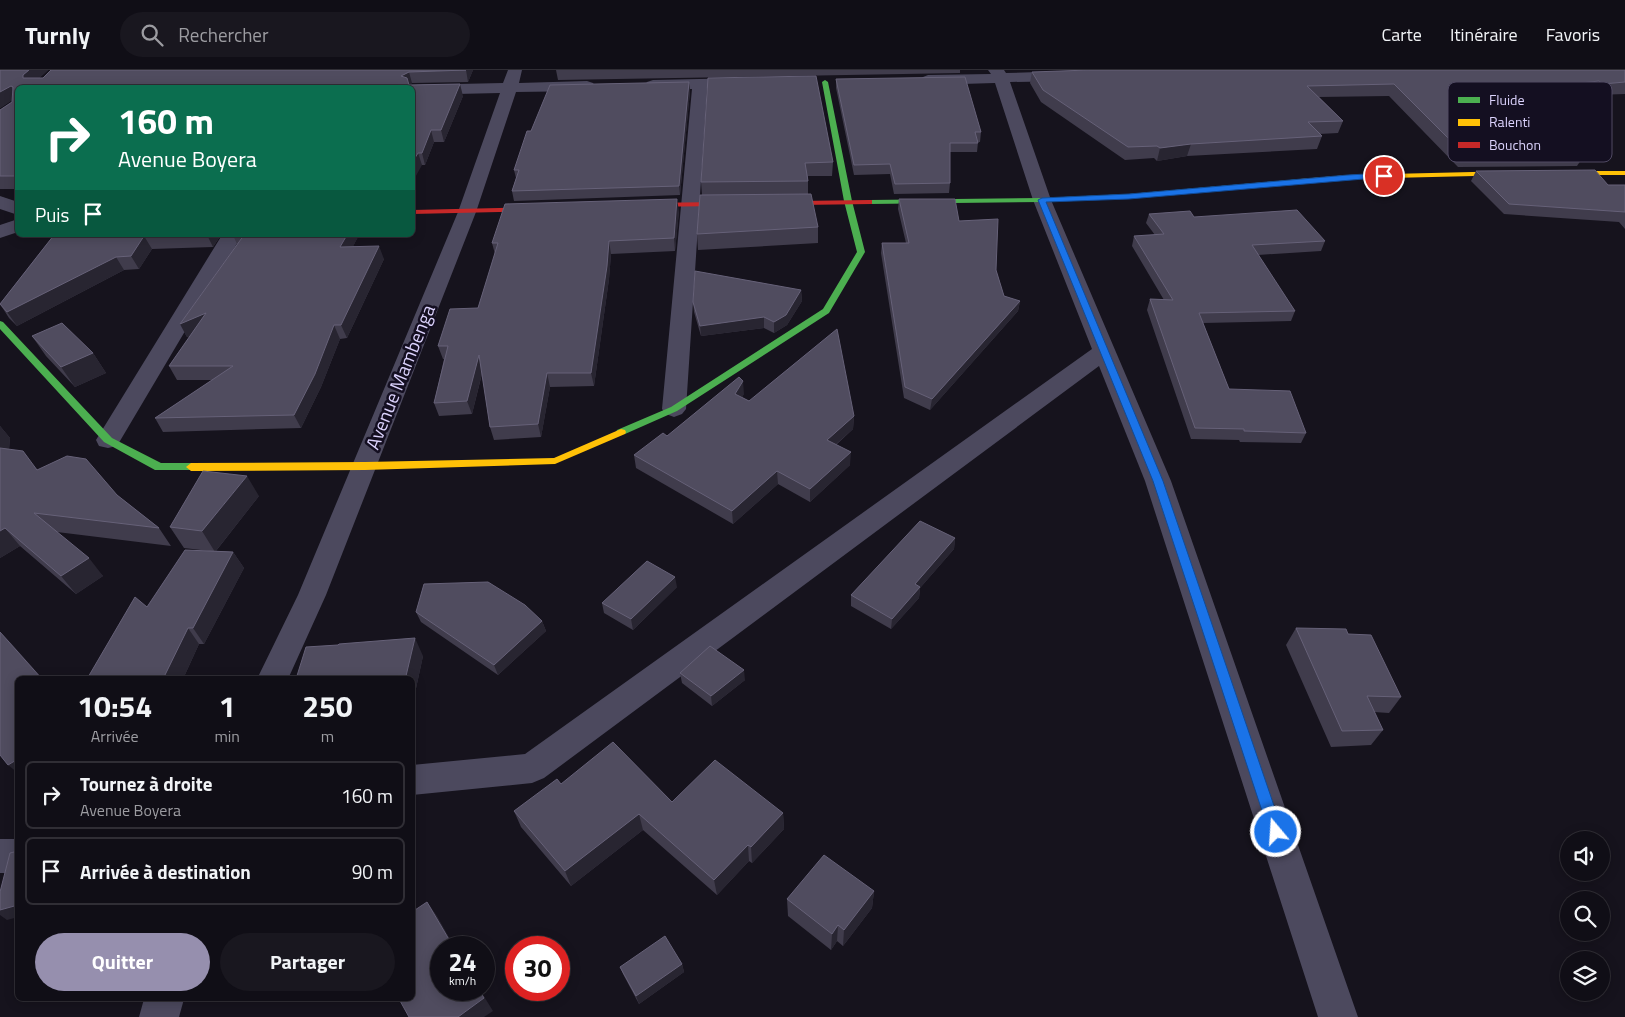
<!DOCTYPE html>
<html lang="fr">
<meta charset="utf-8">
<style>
:root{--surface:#100e16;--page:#19171f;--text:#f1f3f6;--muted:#9c9ca1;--line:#302e35;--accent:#968fae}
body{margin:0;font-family:"Titillium Web",sans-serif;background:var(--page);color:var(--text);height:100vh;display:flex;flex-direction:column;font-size:19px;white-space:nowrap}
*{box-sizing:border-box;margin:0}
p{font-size:16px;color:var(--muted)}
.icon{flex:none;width:28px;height:28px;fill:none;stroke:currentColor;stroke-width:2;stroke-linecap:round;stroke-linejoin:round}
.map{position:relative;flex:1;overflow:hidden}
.sheet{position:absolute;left:15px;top:606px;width:400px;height:325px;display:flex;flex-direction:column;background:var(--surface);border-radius:8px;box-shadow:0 2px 12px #0003,0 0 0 1px var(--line)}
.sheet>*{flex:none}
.guide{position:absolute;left:15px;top:15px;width:400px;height:152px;border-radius:8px;box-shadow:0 2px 12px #0003,0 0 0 1px var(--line);background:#0b6e4f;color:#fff;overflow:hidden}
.controls{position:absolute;left:1560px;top:761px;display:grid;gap:10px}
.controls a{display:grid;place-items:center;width:50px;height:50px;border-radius:50%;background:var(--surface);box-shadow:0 2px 12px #0003,0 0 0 1px var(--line);font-size:25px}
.speed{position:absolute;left:430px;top:866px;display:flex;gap:10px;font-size:25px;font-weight:700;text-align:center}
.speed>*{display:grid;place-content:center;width:65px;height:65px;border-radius:50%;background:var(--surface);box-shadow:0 2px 12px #0003,0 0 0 1px var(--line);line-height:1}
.speed small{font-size:12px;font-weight:400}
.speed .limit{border:8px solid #d22;background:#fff;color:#111}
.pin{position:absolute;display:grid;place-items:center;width:42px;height:42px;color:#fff;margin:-21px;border:2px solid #fff;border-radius:50%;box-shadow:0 1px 5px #0007}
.me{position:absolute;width:55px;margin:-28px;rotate:342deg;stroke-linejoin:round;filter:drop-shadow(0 0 4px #0008)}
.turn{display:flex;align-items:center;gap:18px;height:105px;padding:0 20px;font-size:22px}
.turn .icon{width:65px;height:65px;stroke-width:2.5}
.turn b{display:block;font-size:35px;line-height:42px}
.then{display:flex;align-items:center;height:48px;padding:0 20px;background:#0003;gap:10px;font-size:19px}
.eta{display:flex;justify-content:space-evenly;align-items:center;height:85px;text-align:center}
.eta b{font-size:30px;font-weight:700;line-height:35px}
.primary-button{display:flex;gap:10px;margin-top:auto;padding:10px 20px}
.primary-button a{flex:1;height:58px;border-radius:30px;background:var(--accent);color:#fff;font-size:20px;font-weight:700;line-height:58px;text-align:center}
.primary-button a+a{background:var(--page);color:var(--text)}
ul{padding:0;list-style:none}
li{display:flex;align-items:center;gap:15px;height:68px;margin:0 10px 8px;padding:0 10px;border:2px solid var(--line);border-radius:8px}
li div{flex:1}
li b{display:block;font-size:19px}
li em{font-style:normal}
header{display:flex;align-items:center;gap:30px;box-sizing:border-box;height:70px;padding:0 25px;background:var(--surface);border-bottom:1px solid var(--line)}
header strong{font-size:24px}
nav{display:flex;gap:28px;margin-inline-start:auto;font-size:18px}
.search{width:350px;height:45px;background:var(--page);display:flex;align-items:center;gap:12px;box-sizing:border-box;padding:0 18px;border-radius:28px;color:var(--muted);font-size:19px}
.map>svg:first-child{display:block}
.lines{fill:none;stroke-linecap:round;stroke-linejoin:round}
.street{fill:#4c495e;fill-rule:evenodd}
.fast{fill:#4caf50;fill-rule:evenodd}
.slow{fill:#ffc107;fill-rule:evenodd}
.jam{fill:#c62828;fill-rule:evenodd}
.wall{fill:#403c4c}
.shaded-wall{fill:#282531}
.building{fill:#504c5f;stroke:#666178}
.route{fill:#1a73e8;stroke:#114b97}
.labels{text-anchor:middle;stroke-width:5;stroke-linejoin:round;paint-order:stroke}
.street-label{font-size:19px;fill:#dbd2fc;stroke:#140f21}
.key{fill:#140f21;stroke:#504a63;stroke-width:1}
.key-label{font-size:14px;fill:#dbd2fc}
</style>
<header>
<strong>Turnly</strong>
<div class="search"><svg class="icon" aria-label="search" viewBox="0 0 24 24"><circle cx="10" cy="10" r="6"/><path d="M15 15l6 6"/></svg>Rechercher</div>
<nav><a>Carte</a><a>Itinéraire</a><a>Favoris</a></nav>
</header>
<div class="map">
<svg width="1625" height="947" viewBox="0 0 1625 947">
<rect width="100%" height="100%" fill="#16131d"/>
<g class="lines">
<path class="street" d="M508,0H522L519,13L587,11L593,13L595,16L593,19L587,21L516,22L476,142L326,525L288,609H257L298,525L458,142L500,23L412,25V18H406L412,15L503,13Z
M988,0H1004L1006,3L1070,1L1075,3L1078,6L1075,9L1070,11L1010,12L1051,130L1171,411L1358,947H1318L1145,411L1099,296L544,708L532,713L412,725V695L525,684L1092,279L1033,130L995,13L928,15L923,13L920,10L923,7L928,5L991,4Z
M745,8L750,10L753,13L750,16L707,18L686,339L682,344L674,347L666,344L662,339L692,19L653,20L647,18L645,15L647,12L653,10Z
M0,126L18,132V145L0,139Z
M18,149V162L0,168V155Z
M222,165H242L117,376L108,378L99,376L96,370Z
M0,769H18V803H0Z
M144,929H184L179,947H139Z"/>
<path class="fast" d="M825,10L828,12L852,131L865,182L829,243L677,341L625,364H617L616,362L617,360L671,337L823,239L857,182L844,131L822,12Z
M1300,109H1303V113L1129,128L1042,132L869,134L865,132L869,130L1042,128L1129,124Z
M0,251L3,252L112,368L161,393H191L196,397L195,400H155L104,372L0,259Z"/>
<path class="slow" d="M1514,101L1518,103L1517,105L1348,109L1300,113L1296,111L1300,109L1348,105Z
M1556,101H1625V105H1559L1555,103Z
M621,359L625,360L626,362L625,364L555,394L365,400L191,401L186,397L191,393L365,392L554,388Z"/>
<path class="jam" d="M869,130H872V134L640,137L636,135L640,133Z
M540,137L544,139L543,141L412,144V140Z"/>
</g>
<path class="wall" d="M0,0H48L39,8L473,0L468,12L412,13L409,15L463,26L444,72H434L425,95H422L18,18V119H0V40L12,32V30L0,38Z
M556,0H960V3L558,10Z
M1625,0V24L1596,25L1592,23L1536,30L1585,84L1577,96L1458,97L1389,26L1319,27L1343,51L1338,63L1319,64L1322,66L1317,79L1187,86L1157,91L1154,88L1125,90L1041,32L1030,13L1032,2Z
M708,8L833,92L832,106H808V124L818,157V173L698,180L697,164L702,125L701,112Z
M836,9L981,62L980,72H978L977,82H950V113L949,123L894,124L890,104L854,105L836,18Z
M689,12L690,21L680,125L514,131L512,121L516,108L514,100L531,61Z
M1476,101L1608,115H1625V159L1619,152L1504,144L1471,111Z
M899,129L959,151L996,200L1004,226L1020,231L1018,241L930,340L904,328L881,183L882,173H906L898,139Z
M679,141L675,181L611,184L609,209L594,316L550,317L541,367L494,370L490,357L482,304L472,344L439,346L434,333L444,289H443L438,276L478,238L495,184L492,173Z
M1149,144L1194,147L1325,171L1321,181L1258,185L1295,241L1291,251L1203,253L1229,319L1306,363L1301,373L1240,372L1239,370L1191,369L1147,240L1150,229L1164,230L1132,176L1134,166L1155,165L1146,153Z
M54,165H221L213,177L152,179L139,199L124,200L17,256L9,248L0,234Z
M233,165H359L353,176L384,189L347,268L340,269L321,317L301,358L163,362L155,348L213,310H177L169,296L190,266L187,267L180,254L237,174Z
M801,220L802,231L787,255L774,263L764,258L701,266L694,242L693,232Z
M32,266L93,283L106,303L75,317L46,286Z
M744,324L742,327L749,331L854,346L853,359L836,375L850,395L810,432L778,414L733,454L636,398L634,385L667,366Z
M0,356L10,368L9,379L38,400L117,425L159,458L171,476L57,462L103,506L76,524L20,476L0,488Z
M259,426L216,481L233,482L244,498L204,574H199L183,609H87L147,537L209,481L184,478L170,457Z
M955,468L954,479L920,518L919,528L891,559L851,536V525Z
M677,517L633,560L604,543L602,533Z
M416,542L542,551L546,561L498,605L421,552Z
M1296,558L1401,627L1389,643L1374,642L1383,660L1371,675L1331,677L1286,575Z
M423,586L415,623H412V609H296Z
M680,603L745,610L712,636L682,613Z
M672,732L783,743L784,759L752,793L749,791L717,825L643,760L571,816L521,757L514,741Z
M874,821L872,838L843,876L837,871L831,880L788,846L787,829Z
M682,894L684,902L639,934L623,904L620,897Z"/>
<path class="shaded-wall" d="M29,0H48L30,17L23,8V5Z
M466,0H473L468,12Z
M409,2L412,13L409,15L401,6Z
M1599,11L1592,23L1521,31L1527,19Z
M689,12L690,21L680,125L679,116Z
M460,14L463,26L444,72L441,60Z
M11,16L17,27L0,38V22Z
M431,60L434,72L425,95L422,83Z
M1191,74L1187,86L1157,91L1160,78Z
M418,83L422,95L412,113V93Z
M677,129L679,141L675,181L674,168Z
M207,165H221L213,177Z
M347,165H359L346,190L340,177Z
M144,166L152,179L139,199L131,186Z
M609,171L611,184L609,209L594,316L591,303Z
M379,176L384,189L347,268L341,255Z
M116,187L124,200L17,256L7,242Z
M801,220L802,231L787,255L774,263V252Z
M1020,231L1018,241L930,340L932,329Z
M206,243L213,256L187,267L180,254Z
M764,247V258L701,266L700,256Z
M334,255L340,269L321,317L301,358L294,345Z
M93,283L106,303L75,317L61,297Z
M479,285L483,299L472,344L467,331Z
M547,303L550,317L541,367L538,354Z
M743,311L744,324L736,337L735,324Z
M854,346L853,359L826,383L827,370Z
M0,356L10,368L8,395L0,385Z
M851,382L850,395L810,432V419Z
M777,401L778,414L733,454L732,441Z
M247,406L259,426L215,482L202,461Z
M5,458L20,476L0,488V461Z
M955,468L954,479L920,518L919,528L891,559L892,549L915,514Z
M233,482L244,498L204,574L193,558Z
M89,488L103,506L76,524L61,506Z
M675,507L677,517L633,560L631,549Z
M542,551L546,561L498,605L494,595Z
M188,558L199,574L183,609H163Z
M0,562L11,573L43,609H42Z
M415,568L423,586L415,623L412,618V609H408L406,606Z
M744,600L745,610L712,636L711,626Z
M18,689V703L8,695Z
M783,743L784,759L752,793L751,777Z
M639,744L643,760L571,816L565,801Z
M748,775L749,791L717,825L714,810Z
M874,821L872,838L843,876L844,860Z
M427,832L437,846L455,878H454Z
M18,835V847L7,850L0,845V840Z
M838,855L837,871L831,880L832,864Z
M682,894L684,902L639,934L636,926Z
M479,920H480L493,941L484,947H458Z"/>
<path class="building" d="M0,0H29L23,5V8H43L51,0H466L409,2L401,6L407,8L409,15L460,14L441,60H431L422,83H418L412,93V18H18V106H0V40L12,32L13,17L11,16L0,22Z
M1089,0H1625V12L1603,14L1599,11L1527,19L1585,84H1464L1394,14L1307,16L1343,51L1308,52L1322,66L1191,74L1160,78L1157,76L1128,77L1043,20L1032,2Z
M816,6L833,92L805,93L808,111L701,112L708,8Z
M965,7L981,62H975L978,73H950V113L895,114L890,94L854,95L836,9Z
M689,12L679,116L512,121L519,100H514L527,61H531L550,15Z
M1595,100L1608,115H1625V142L1509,134L1476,101Z
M811,124L818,157L697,164L700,125Z
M677,129L674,168L609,171L607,196L591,303H547L538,354L490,357L479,285L467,331L434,333L448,276H438L450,239L478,238L498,173H492L505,134Z
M899,129H955L959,151L998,149L996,200L1004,226L1020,231L932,329L905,317L882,173H909Z
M1297,140L1325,171L1252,175L1295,241L1199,243L1229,319L1290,321L1306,363L1244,361V359L1195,358L1150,229L1173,230L1134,166L1164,164L1149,144L1190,141L1194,147Z
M54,165H174L144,166L131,186L116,187L7,242L0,234Z
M244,165H347L340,177L379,176L341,255H334L315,304L294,345L155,348L233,296H169L206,243L180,254Z
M695,201L801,220L786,245L774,252L764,247L700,256L693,232Z
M62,253L93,283L61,297L32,266Z
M837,259L854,346L827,370L851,382L810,419L777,401L732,441L634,385L663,363L667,366L739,307L743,311L735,324L749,331Z
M0,378L23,381L37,400L67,386L86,389L117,425L159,458L34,443L89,488L61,506L5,458L0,461Z
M203,401L247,406L202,461L170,457Z
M920,451L955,468L915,514L920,517L892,549L851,525Z
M185,480L233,482L193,558H188L163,609H87L135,527L147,537Z
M647,491L675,507L631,549L602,533Z
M488,512L525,535L542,551L494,595L416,542L424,514Z
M1296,558L1346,559L1348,564L1371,565L1401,627L1367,626L1383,660L1342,661Z
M0,562L42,609H18V689L8,695L0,685Z
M415,568L406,606L355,609H296L306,577L338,575L339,574Z
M710,576L744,600L711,626L680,603Z
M613,672L672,732L715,690L783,743L751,777L748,775L714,810L639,744L565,801L514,741L557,709L561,714Z
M18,781V835L0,840V822L10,783Z
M824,785L874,821L844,860L838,855L832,864L787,829Z
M427,832L454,878H441V920H479L484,928L458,947H409L399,929H412V842Z
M665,866L682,894L636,926L620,897Z"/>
<path class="route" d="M1384,103L1388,106L1387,107L1129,129L1046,132L1163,411L1283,762L1281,767L1276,769L1271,767L1269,762L1153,411L1038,130L1042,128L1129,124L1348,105Z"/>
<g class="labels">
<g class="street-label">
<text transform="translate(400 307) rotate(-68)" y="7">Avenue Mambenga</text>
</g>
</g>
<rect x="1448" y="12" width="164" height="80" rx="8" class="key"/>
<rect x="1458" y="27" width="22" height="6" fill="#4caf50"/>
<rect x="1458" y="49" width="22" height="7" fill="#ffc107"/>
<rect x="1458" y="72" width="22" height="6" fill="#c62828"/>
<g class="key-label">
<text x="1489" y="35">Fluide</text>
<text x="1489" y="57">Ralenti</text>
<text x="1489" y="80">Bouchon</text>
</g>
</svg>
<div class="controls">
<a><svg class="icon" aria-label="sound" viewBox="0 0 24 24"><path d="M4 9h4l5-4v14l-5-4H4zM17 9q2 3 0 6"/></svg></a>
<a><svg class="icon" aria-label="search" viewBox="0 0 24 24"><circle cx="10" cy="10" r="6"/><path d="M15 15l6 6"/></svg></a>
<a><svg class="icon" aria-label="layers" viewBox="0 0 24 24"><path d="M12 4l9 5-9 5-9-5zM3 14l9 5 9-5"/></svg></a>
</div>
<div class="speed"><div>24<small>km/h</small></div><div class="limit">30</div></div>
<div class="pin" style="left:1384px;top:106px;background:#d93025"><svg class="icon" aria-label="arrive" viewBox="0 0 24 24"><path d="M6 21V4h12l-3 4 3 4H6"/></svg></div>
<svg class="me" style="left:1276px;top:762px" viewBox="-20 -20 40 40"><circle r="17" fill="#1a73e8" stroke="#fff" stroke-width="3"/><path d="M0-11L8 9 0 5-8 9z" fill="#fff"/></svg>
<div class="guide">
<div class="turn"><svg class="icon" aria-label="right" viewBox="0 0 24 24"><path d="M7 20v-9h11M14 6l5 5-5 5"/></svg><div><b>160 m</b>Avenue Boyera</div></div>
<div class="then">Puis<svg class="icon" aria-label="arrive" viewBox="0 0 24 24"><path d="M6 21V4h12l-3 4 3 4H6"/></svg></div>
</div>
<section class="sheet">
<div class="eta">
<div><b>10:54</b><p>Arrivée</p></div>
<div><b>1</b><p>min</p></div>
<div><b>250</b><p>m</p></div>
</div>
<ul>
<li><svg class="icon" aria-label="right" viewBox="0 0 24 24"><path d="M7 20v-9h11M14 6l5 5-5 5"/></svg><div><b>Tournez à droite</b><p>Avenue Boyera</p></div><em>160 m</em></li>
<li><svg class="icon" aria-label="arrive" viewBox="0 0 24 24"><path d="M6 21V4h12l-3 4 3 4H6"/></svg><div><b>Arrivée à destination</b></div><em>90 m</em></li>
</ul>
<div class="primary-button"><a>Quitter</a><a>Partager</a></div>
</section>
</div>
